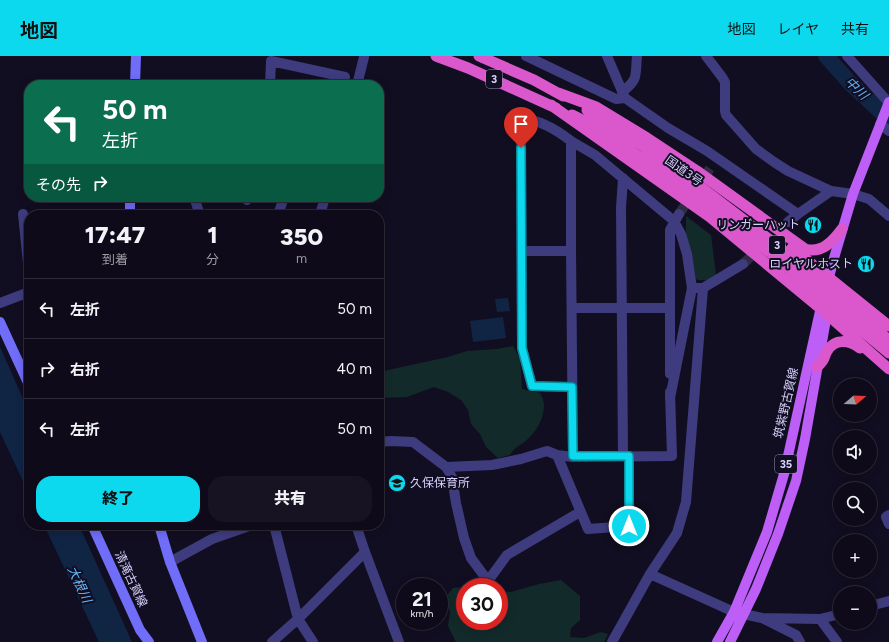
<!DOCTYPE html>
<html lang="ja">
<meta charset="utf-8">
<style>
:root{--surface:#0e0a19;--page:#171322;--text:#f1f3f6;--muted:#9b9aa2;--line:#2e2b38;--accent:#0cd9ee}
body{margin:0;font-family:Figtree,"Noto Sans JP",sans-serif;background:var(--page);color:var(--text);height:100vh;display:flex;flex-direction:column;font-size:15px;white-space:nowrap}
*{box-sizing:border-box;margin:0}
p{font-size:13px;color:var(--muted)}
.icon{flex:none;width:22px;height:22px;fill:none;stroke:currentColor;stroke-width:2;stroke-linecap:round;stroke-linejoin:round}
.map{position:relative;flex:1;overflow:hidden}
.panel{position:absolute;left:24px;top:154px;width:360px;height:320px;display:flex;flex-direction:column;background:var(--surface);border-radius:16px;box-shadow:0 2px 10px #0003,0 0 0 1px var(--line)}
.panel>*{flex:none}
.top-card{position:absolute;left:24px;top:24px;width:360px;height:122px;border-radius:16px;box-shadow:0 2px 10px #0003,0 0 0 1px var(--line);background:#0b6e4f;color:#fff;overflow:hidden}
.needle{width:26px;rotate:71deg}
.fabs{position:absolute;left:833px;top:322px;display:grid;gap:8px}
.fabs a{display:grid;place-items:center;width:44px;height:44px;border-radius:50%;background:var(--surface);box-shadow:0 2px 10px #0003,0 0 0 1px var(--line);font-size:20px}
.speed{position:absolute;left:396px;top:522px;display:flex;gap:8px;font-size:20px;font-weight:700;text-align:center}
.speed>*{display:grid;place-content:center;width:52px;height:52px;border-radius:50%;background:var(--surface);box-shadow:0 2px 10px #0003,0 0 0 1px var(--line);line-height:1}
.speed small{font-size:10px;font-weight:400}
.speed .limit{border:6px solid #d22;background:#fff;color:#111}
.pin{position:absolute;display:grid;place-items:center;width:34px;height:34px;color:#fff;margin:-41px -17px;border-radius:50% 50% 50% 0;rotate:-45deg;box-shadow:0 0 4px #0007}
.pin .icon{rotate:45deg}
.me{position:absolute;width:44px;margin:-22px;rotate:0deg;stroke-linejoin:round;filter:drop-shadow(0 0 3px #0008)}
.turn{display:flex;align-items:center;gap:14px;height:84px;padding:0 12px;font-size:18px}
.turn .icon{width:52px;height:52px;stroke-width:2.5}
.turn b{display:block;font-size:28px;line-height:34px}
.then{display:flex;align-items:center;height:38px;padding:0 12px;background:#0003;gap:8px;font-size:15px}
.eta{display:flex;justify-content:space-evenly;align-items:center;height:68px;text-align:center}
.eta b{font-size:24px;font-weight:800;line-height:28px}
.primary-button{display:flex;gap:8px;margin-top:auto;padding:8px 12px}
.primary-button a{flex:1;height:46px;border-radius:16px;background:var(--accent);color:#111;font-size:16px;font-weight:800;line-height:46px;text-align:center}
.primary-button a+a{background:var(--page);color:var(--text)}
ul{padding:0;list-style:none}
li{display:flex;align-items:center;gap:12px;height:60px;padding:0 12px;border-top:1px solid var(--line)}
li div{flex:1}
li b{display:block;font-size:15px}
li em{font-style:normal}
header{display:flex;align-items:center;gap:24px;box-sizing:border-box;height:56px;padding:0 20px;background:var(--accent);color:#111}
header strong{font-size:19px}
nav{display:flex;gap:22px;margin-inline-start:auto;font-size:14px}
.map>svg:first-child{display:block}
.green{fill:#122b2a}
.water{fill:#102444}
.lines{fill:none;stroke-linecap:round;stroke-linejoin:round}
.river{stroke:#102444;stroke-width:16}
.minor-tunnel{stroke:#2f2b42;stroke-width:10;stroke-dasharray:10 5;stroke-linecap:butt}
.minor{stroke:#3e3c7e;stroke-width:10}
.tertiary{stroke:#3e3c7e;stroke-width:10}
.secondary{stroke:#706df8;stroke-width:10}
.primary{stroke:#bd5ef7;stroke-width:10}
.trunk{stroke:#da58cc;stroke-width:11}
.trunk-bridge{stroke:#da58cc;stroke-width:11}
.route-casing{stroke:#088d9b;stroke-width:10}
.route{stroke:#0cd9ee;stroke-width:7}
.labels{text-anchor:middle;stroke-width:4;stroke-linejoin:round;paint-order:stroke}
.shield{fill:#120e21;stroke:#9b96bb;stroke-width:1}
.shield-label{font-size:11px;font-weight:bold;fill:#d6d1fd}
.street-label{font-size:12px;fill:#d6d1fd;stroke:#120e21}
.poi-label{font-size:12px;fill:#d6d1fd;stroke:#120e21;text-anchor:end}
.water-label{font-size:13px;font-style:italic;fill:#64b4f7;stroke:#120e21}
</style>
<header>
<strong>地図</strong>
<nav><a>地図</a><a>レイヤ</a><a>共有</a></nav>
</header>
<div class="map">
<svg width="889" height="586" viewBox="0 0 889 586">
<rect width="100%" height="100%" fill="#120e21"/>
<path class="green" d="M686,160L711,179L716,219L710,224H698L696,223L686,183Z
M513,290L520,303L522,333L540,337C542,341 544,345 544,349C544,364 535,378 523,387C517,391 514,392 510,399L498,402L486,391L480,378L471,368L468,354L461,344L448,336L434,331L407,341L379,342V316L448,301L467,295L497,293Z
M561,524L580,540V564L571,572L570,581L584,582L601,576L608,578L604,586H456L448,570L450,556L445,542L453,532L465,531V565H499V535L511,536L539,528Z"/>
<path class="water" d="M508,242L510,255L497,256L495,243Z
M503,261L506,282L473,286L470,265Z
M0,291L29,356V438L0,376Z
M44,469H79L132,586H99Z"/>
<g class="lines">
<path class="river" d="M826,0L851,28L889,63"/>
<path class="minor-tunnel" d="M679,158L711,111
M743,208L788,166"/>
<path class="minor" d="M526,0L616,43L625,42
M607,0L625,42L668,72L707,95L798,158L831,135L853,138L869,143L889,160
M706,0L722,21L725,26V55L726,59L756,93L774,106L788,115L831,135
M847,0L889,47
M270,29L271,5L345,21
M622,36C639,23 635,20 637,0
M571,85C557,74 540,64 521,62L522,292L532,330L572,331
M623,122L621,152L623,400
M194,141L200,159
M247,144L248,141
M23,158L29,217
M278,159L284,141
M788,166L798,158
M522,195H571
M703,232L743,208
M0,247L29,236
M572,252H670
M670,318V174L679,158
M379,386L391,385L413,386L446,411L492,409L521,403L547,395L557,399L573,401L672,400L670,336
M557,399L588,473L629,470V400
M573,401L571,195V85L595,99L674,165L681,178L687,198L692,232L670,342
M446,411L452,421L456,447L464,482L471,502L488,525L507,499L580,456
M889,459L886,461L889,468
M274,469L298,563L313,586
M356,469L365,496L399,586
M170,506L212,483L252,469
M650,518L734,556L762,562L820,563L840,558
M499,542L504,549
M870,550L889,545
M764,563L796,579L800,586
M820,563L837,586
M272,586L298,563L365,496
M612,586L650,518L677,477L686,446L703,232H692"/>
<path class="tertiary" d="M357,29L364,1
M880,68L889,75
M320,159L325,141"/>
<path class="secondary" d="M135,29L136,0
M130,159V141
M0,266L29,329
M92,469L140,574L149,586
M159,469L170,506L202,586"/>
<path class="primary" d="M827,229L834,202L853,138L889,46
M717,586L734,556L767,476L784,418L822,246
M730,586L756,533L778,478L796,425L805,383L828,252"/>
<path class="trunk" d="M436,0L468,12L556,52
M479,0L534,24L563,40
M558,37L596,51L647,82L697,115L805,193C822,198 833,185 842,173
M551,49L710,161L820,252L889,313
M587,54L642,89L689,122
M572,59L588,67L683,129
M792,192L889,270
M861,261L889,284
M854,268L889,297
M817,311C819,309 822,306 823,304C825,301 825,298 827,295C835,282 849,284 860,292"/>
<path class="trunk-bridge" d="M689,122L779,191L861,261
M683,129L772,198L854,268"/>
</g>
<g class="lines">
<defs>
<path id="route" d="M521,92L522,292L532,330L572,331L573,400H629V470"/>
</defs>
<use href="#route" class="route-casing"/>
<use href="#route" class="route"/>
</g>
<defs>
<symbol id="restaurant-disc" viewBox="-11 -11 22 22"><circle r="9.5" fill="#0cd9ee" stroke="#120e21"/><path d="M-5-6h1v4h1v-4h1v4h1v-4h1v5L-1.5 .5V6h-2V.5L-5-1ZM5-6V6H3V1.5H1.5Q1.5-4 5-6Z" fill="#111"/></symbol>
<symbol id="school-disc" viewBox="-11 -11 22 22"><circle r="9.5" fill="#0cd9ee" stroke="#120e21"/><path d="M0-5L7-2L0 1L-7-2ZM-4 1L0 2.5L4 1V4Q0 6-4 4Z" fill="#111"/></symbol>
</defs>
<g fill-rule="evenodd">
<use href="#restaurant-disc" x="803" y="159" width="20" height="20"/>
<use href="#restaurant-disc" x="856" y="198" width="20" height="20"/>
<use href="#school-disc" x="387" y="417" width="20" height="20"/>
</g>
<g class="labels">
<g class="shield">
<rect x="486" y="14" width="16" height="18" rx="3"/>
<rect x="769" y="180" width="16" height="18" rx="3"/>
<rect x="775" y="399" width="22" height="18" rx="3"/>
</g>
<g class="shield-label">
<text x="494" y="27">3</text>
<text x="777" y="193">3</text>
<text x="786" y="412">35</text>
</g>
<g class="street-label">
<text transform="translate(684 115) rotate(35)" y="4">国道3号</text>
<text transform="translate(786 347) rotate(-77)" y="4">筑紫野古賀線</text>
<text transform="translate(131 523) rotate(65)" y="4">清滝古賀線</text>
</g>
<g class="poi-label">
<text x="800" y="173">リンガーハット</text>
<text x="853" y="212">ロイヤルホスト</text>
<text x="410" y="431" text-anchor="start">久保保育所</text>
</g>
<g class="water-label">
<text transform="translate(857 32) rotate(44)" y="5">中川</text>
<text transform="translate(80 528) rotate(65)" y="5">大根川</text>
</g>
</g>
</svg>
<div class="fabs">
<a><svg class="needle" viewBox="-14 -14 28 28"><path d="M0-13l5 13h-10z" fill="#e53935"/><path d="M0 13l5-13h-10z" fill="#9b9aa2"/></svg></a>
<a><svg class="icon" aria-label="sound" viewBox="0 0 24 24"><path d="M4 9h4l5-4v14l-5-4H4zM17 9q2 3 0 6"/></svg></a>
<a><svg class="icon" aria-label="search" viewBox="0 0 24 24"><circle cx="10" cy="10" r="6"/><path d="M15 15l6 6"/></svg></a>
<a>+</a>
<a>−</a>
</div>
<div class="speed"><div>21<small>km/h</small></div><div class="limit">30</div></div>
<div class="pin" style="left:521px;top:92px;background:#d93025"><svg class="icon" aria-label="arrive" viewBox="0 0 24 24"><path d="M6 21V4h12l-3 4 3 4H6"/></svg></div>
<svg class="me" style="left:629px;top:470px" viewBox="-20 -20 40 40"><circle r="17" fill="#0cd9ee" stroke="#fff" stroke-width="3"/><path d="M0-11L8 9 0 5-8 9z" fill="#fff"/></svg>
<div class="top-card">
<div class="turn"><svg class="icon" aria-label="left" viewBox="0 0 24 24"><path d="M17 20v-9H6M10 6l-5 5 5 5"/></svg><div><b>50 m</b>左折</div></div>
<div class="then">その先<svg class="icon" aria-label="right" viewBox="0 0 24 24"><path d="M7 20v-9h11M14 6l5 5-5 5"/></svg></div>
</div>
<section class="panel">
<div class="eta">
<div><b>17:47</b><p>到着</p></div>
<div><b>1</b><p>分</p></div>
<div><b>350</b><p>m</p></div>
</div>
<ul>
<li><svg class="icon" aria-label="left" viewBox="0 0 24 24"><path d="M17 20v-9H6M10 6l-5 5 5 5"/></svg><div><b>左折</b></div><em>50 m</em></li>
<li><svg class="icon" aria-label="right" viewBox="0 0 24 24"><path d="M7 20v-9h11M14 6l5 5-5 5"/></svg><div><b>右折</b></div><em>40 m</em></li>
<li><svg class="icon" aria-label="left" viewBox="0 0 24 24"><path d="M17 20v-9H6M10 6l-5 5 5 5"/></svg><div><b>左折</b></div><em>50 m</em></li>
</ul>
<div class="primary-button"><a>終了</a><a>共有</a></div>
</section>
</div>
